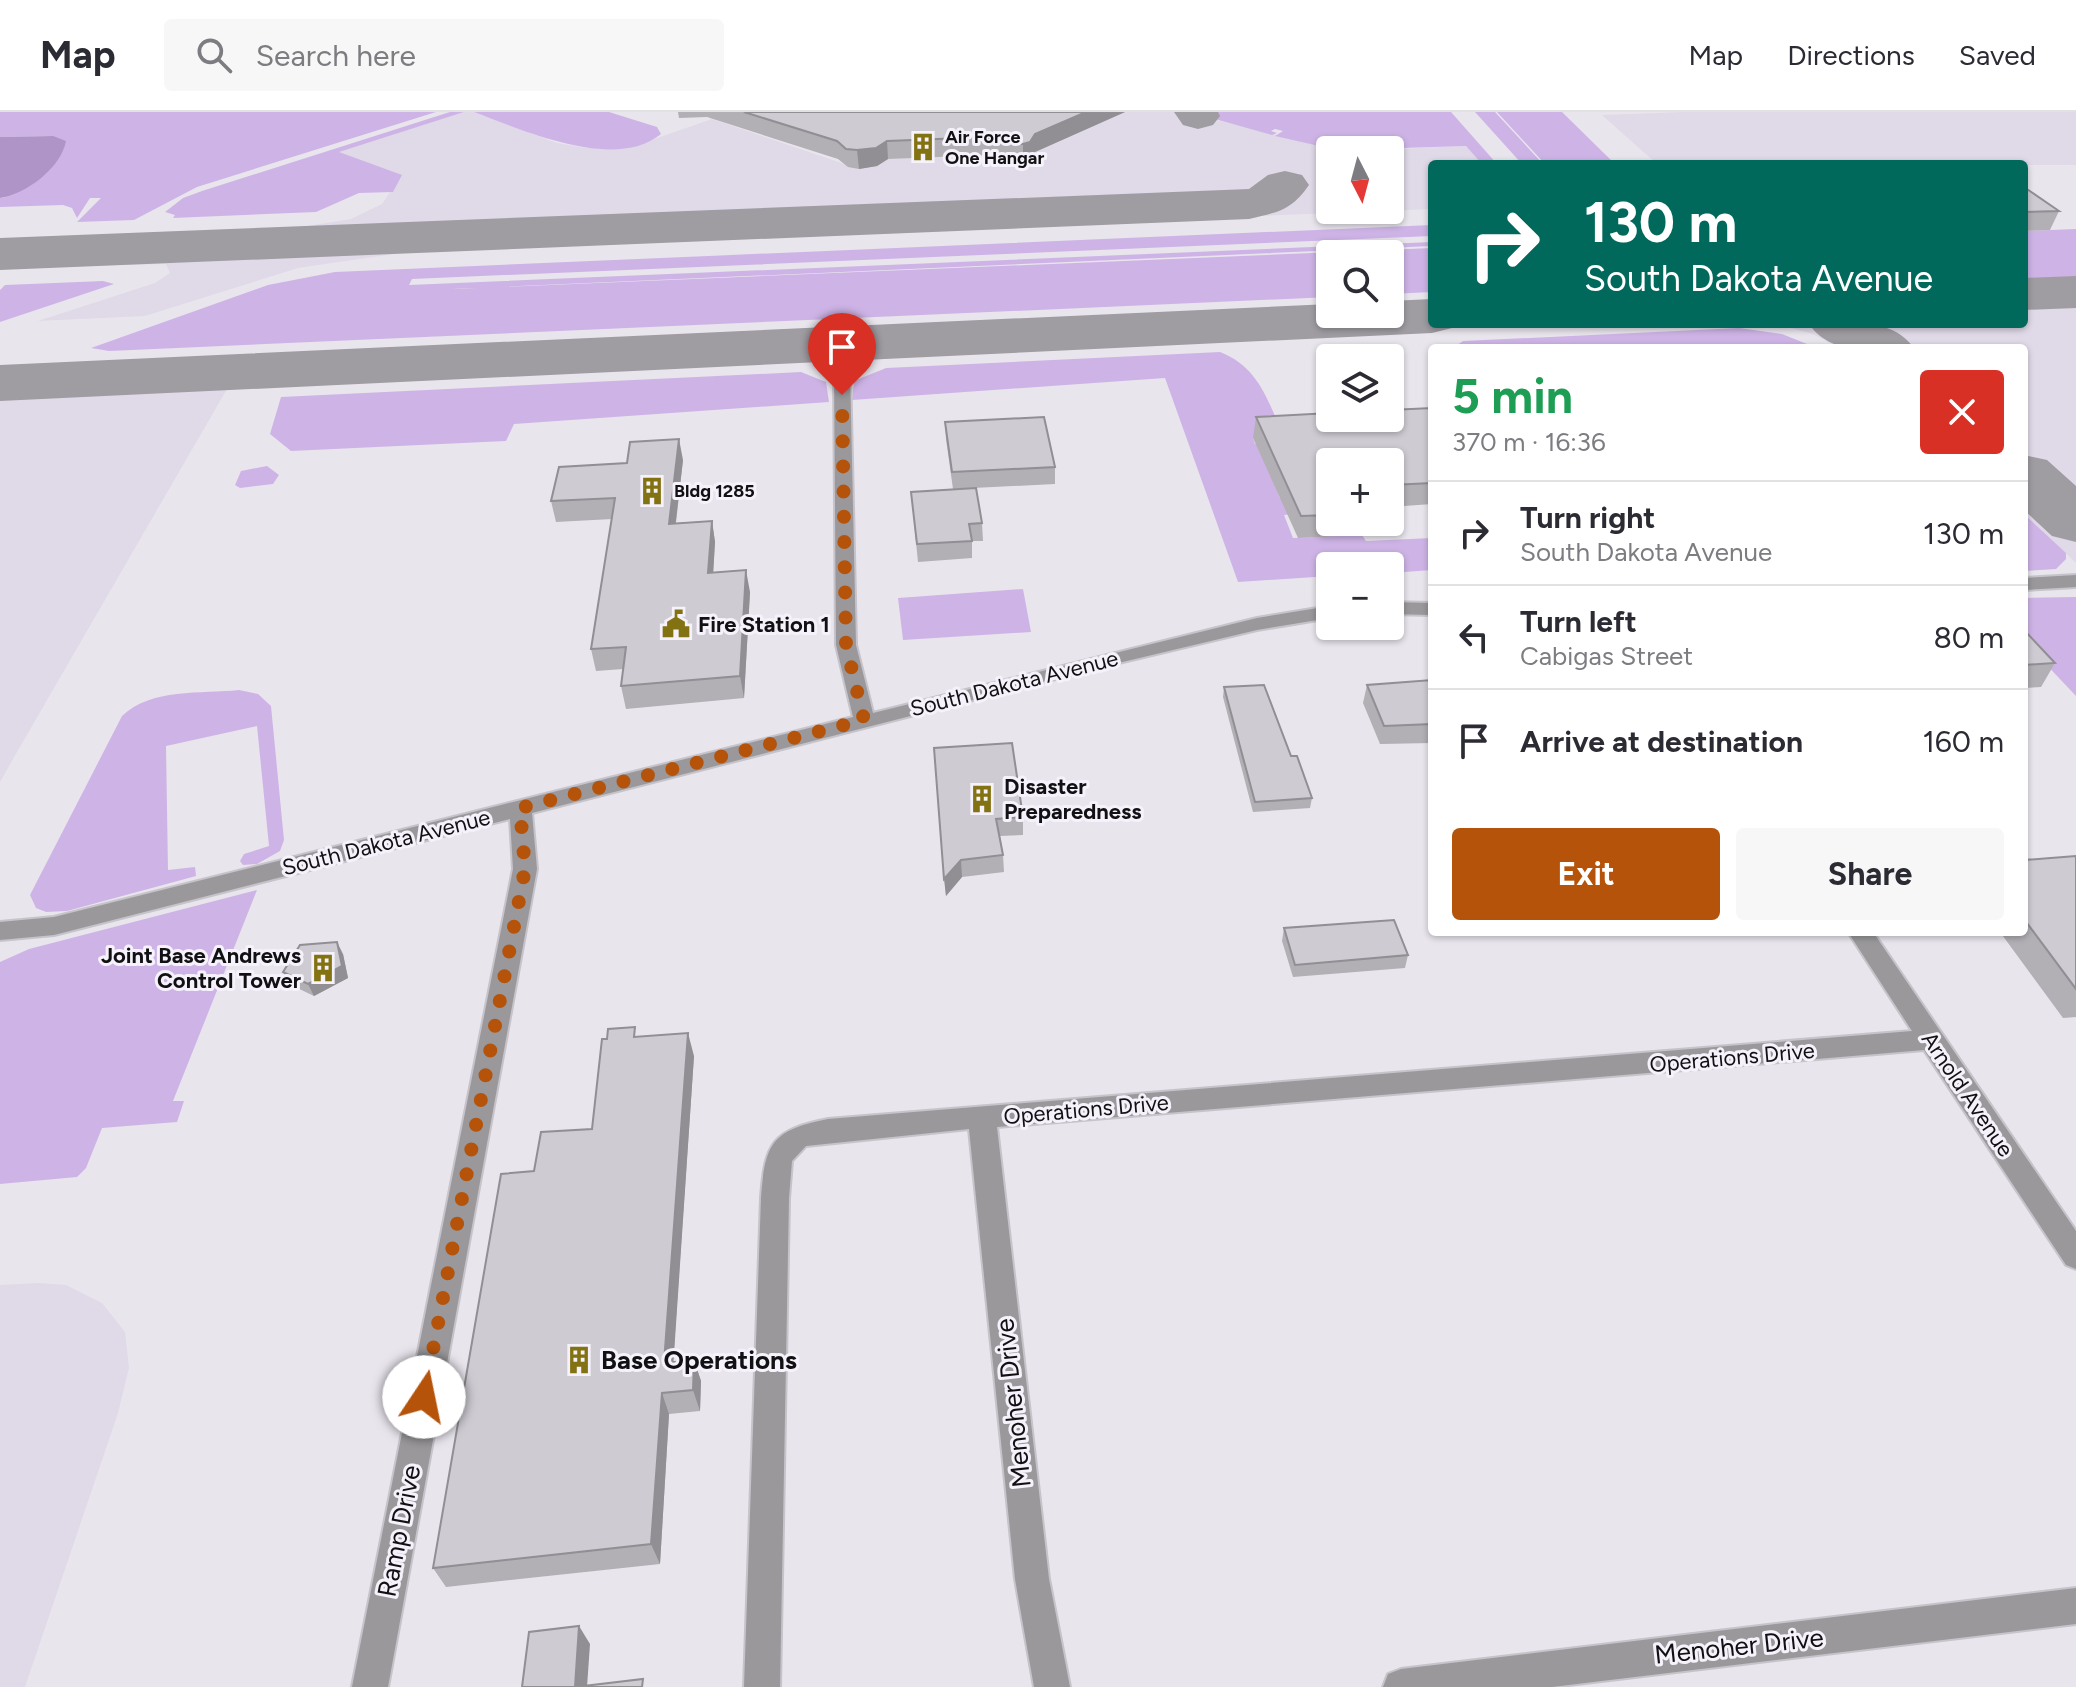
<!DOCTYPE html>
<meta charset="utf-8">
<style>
:root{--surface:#fff;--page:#f7f7f7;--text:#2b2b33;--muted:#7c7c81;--line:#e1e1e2;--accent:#b45309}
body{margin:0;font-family:Figtree,sans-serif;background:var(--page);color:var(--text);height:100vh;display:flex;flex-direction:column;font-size:30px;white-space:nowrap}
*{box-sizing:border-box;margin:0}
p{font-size:26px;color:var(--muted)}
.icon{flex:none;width:44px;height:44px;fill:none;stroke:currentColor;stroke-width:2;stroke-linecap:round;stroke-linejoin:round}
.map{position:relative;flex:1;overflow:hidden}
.details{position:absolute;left:1428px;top:232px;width:600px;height:592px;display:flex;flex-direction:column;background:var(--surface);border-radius:8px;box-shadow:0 2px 6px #0004}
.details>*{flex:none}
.top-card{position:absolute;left:1428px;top:48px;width:600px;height:168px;border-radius:8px;box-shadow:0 2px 6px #0004;background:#00695c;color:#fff;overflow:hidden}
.needle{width:52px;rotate:174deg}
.tools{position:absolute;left:1316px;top:24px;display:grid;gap:16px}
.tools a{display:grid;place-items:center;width:88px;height:88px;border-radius:8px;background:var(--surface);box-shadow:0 2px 6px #0004;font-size:40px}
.pin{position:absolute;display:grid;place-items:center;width:68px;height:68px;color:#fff;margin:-82px -34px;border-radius:50% 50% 50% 0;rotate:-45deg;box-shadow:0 0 8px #0007}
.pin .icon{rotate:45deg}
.me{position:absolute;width:88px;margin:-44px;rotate:11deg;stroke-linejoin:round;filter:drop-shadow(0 0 6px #0008)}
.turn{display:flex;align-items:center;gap:28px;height:168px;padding:0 24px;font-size:36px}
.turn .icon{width:104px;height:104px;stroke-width:2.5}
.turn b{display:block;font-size:56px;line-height:68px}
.round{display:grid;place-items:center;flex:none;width:84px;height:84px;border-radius:8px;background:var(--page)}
.overview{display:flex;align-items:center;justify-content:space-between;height:136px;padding:0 24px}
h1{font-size:48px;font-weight:700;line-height:60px;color:#1e9e55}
.action{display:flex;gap:16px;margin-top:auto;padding:16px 24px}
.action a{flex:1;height:92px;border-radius:8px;background:var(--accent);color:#fff;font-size:32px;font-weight:700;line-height:92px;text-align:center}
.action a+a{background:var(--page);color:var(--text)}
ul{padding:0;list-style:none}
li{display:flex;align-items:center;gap:24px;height:104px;padding:0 24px;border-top:2px solid var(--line)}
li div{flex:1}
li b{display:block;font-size:30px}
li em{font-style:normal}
header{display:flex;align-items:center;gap:48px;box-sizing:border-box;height:112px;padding:0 40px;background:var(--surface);border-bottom:2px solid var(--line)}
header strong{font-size:38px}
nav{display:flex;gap:44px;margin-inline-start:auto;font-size:28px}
.search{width:560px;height:72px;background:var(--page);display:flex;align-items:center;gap:20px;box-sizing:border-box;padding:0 28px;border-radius:8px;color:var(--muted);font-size:30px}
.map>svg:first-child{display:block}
.built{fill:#e0d9e8}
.green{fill:#ceb4e6}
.water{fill:#ae94c7}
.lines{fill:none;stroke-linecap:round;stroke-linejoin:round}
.taxiway{fill:#9f9ca2;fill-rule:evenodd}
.street-casing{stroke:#c6c3ca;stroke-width:4}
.street{fill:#9a989b;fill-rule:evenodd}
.wall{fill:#b2afb5}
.shaded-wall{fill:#918e94}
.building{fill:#cfcbd3;stroke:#918e94;stroke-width:2}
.route{stroke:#b45309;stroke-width:14;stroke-dasharray:0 25.2}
.labels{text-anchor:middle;stroke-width:6;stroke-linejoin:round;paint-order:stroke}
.far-poi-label{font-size:18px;font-weight:bold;fill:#111012;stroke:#f6f2fb;text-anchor:start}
.poi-label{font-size:22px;font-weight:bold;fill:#111012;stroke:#f6f2fb;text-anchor:start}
.street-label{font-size:22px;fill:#111012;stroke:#f6f2fb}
.near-poi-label{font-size:26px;font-weight:bold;fill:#111012;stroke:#f6f2fb;text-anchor:start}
.near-street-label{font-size:26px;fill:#111012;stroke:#f6f2fb}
</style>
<header>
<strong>Map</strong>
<div class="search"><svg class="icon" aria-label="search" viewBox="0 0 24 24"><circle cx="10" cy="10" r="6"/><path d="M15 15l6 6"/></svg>Search here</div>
<nav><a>Map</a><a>Directions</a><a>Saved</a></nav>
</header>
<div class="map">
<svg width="2076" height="1575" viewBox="0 0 2076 1575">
<rect width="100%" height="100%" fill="#e9e5ed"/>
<path class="built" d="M464,0H474L557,31L587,36L643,31L712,7L859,57L877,54L882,47L941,45L993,43L998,49L1019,51L1027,49L1032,41L1125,0H1184L1337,38H1330V98H1390V38H1372L1467,34L1482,52H1432V97L421,138L298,156L145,204L38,209L155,171L170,161L166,152L0,156V128L289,117L351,107L382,92L401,64L338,40Z
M1685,0H2076V53L1657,52L1602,3Z
M2076,165V451L2024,402V236H1839L1813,222L1776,212H2024V167Z
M227,277L17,640L0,670V288Z
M38,1171L66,1173L102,1191L125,1220L129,1256L118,1301L25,1575H0V1173Z"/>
<path class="green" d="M0,0H436L197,75L134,108L77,110L101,86H90L77,106L72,96L63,93L0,95V86L6,85L53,24L0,25Z
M450,0H464L339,40L402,63L393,80L359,81L316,100L173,106L175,103L165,100L183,86L202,79Z
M474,0H609L657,15L661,22C615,60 522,18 474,0Z
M1209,0H1451L1497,52H1482L1466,34L1337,38L1275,24L1283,19L1275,17L1271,19L1277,21L1272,23L1215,7Z
M1475,0H1495L1543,52H1522Z
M1497,0H1562L1615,52H1545Z
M1432,113V124L412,167L409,173L1432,130V134L452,177L1432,136V180L1390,182V142H1330V185L109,239L91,236L268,173L335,160Z
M2076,117V165L2024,167V119Z
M103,169L114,172L0,210V178L5,173Z
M1739,216L1782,222L1817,236H1453L1463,229Z
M1220,240C1259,255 1267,288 1284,324L1253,326L1255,332L1283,331L1274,371L1280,386H1287L1293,402L1284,403L1293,426L1362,423L1366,429L1432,426V458L1390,461V454H1330V464L1238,470L1165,266L852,288L854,269L886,256Z
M801,260L826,270L829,290L514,312L506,329L291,339L270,322L281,285Z
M267,354L279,363L273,372L240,376L235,373L241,359Z
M2024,402L2066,441V447L2056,457L2024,459Z
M1023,477L1031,520L903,528L898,486Z
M2076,485V584L2024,529V486Z
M239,578L258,582L271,594L284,728L280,739L257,752L243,753L240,749L244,742L269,734L257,614L166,634L168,758L195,755L196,764L67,799L46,800L36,796L30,783L122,604C151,576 201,582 239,578Z
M257,778L173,989H184L177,1010L102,1016L86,1056L77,1065L0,1072V850L29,837Z"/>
<path class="water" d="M53,24L66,29C61,56 26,82 0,86V25Z"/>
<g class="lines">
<path class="taxiway" d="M1174,0H1218L1220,4L1213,13L1198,17L1183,13Z
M1285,59L1302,63L1309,73C1291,99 1278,100 1249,107L0,158V126L1249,77L1268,63Z
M2076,164V196L2024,198V166Z
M1432,187V212H1454L1452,216L1432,221L0,289V253L1330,192V202H1390V189Z
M1809,212C1845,212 1891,203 1914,236C1877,236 1832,246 1809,212Z
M2024,343L2047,348L2076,374V430L2052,424L2024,398Z"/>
<defs>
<path id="street" d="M842,252L850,257L856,533L873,601L1257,506L1330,494V506L1257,518L1110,553L532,701L537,757L388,1575H352L513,757L510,707L54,823L0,828V810L54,805L853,605L836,533L834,257Z
M2076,463V475L2024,478V466Z
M1390,490L1432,491V503L1390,502Z
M1848,820H1873L2076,1119V1157L2066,1153L1924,938L997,1015L1049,1467L1070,1575H1034L1015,1467L969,1017L806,1034L792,1049L789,1086L780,1575H744L761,1086C765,1031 772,1018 828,1007L1912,919Z
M2076,1476V1512L1552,1575H1383L1388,1562L1401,1557Z"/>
</defs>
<use href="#street" class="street-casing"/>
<use href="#street" class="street"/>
</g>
<path class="wall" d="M678,0H1125L1035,40L1030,48L1023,50H1002L989,43L888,47L877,54L859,57L848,55L838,47L707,5L679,6Z
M2024,75L2059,99L2050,118L2024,119Z
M1432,296V392L1390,395V350H1330V410H1360L1357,423L1298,426L1253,326L1256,305Z
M945,310L1055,355V372L953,377L946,327Z
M683,348L676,411L712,409L715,430L713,460L750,480L744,586L626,597L621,574L623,557L596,559L591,537L612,407L556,410L551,389Z
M911,380L982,411L983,429H972V446L918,450Z
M2024,518L2055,551L2041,575L2024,576Z
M1432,568V631L1380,632L1363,591L1367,573Z
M1224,575L1291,644L1312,686L1310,696L1253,700L1223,585Z
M934,636L1023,705V723L1000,724L1003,743L1004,760L962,765L946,784Z
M2076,744V905L2063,906L2000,820H2024V748Z
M1284,816L1408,843L1405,856L1293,865L1282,829Z
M343,842L348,866L314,884L289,872L283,860Z
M638,925L694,944L673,1250L694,1248L701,1269L700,1299L669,1302L660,1452L446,1475L433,1456L534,1059L592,1017Z"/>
<path class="shaded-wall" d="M1086,0H1125L1035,40L1030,48L1023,50V32L1035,22Z
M887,29L888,47L877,54L859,57L857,38Z
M679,327L683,348L673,433L669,412Z
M712,409L715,430L712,482L708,461Z
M746,458L750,480L744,586L740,564Z
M961,748L962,765L946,784L944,767Z
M337,830L343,842L348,866L314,884L308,872Z
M688,921L694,944L672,1272L664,1251Z
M694,1248L701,1269L700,1299L693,1278Z
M662,1281L669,1302L660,1452L651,1432Z
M579,1514L590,1532L587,1575H575Z"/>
<path class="building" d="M744,0H1086L1035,22L1030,30L1023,32H1002L989,25L887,29L876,36L857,38L846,37L837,29Z
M2024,75L2059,99L2024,100Z
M1432,296V371L1390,373V350H1330V403L1301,404L1256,305L1330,301V306H1390V298Z
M1044,305L1055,355L952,360L945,310Z
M679,327L669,412L712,409L708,461L746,458L740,564L621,574L626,535L591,537L615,386L551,389L559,355L627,351L630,330Z
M976,376L982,411L969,412L972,429L917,432L911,380Z
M2024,518L2055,551L2024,553Z
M1432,568V612L1384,614L1367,573Z
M1264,573L1291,644H1297L1312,686L1255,690L1224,575Z
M1012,631L1023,705L996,707L1003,743L961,748L944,767L934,636Z
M2076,744V877L2024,807V748Z
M1394,808L1408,843L1295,853L1284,816Z
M337,830L342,854L308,872L283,860L300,833Z
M635,915L634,925L688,921L664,1251L694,1248L693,1278L662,1281L651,1432L433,1456L501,1062L534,1059L541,1020L592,1017L602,927H607L608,917Z
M579,1514L575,1575L643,1567L642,1575H522L529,1520Z"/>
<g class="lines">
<path class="route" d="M424,1285L525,757L520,696L864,608L846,533L842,283"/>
</g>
<defs>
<symbol id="building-bare" viewBox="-9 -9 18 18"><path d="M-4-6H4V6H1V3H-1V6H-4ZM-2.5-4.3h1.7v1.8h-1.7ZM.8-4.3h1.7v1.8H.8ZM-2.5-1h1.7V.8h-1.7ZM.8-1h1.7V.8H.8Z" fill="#837212" stroke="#f6f2fb" stroke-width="2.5" paint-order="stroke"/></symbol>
<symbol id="civic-bare" viewBox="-9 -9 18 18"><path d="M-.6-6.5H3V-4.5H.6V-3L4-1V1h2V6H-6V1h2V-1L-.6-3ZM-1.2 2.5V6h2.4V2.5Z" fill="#837212" stroke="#f6f2fb" stroke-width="2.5" paint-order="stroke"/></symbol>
</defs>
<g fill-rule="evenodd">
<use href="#building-bare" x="903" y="15" width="40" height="40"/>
<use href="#building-bare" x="632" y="359" width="40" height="40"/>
<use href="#civic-bare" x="656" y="492" width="40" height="40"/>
<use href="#building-bare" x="962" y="667" width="40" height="40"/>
<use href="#building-bare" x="303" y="836" width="40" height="40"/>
<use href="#building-bare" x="559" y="1228" width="40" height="40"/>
</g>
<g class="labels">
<g class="far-poi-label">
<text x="945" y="31">Air Force<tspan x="945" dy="21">One Hangar</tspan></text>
<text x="674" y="385">Bldg 1285</text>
</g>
<g class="poi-label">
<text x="698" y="520">Fire Station 1</text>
<text x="1004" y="682">Disaster<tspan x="1004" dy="25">Preparedness</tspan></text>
<text x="301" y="851" text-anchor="end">Joint Base Andrews<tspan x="301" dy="25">Control Tower</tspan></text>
</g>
<g class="street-label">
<text transform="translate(1014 571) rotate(-14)" y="8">South Dakota Avenue</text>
<text transform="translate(386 730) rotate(-14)" y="8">South Dakota Avenue</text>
<text transform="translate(1732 945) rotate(-5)" y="8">Operations Drive</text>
<text transform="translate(1968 982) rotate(56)" y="8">Arnold Avenue</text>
<text transform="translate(1086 997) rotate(-5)" y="8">Operations Drive</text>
</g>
<g class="near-poi-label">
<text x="601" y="1257">Base Operations</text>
</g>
<g class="near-street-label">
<text transform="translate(1013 1291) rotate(-96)" y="9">Menoher Drive</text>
<text transform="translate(399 1419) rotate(-79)" y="9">Ramp Drive</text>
<text transform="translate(1739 1534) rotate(-6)" y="9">Menoher Drive</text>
</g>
</g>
</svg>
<div class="tools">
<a><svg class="needle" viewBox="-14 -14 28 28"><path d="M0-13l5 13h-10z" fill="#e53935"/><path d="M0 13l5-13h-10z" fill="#7c7c81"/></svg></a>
<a><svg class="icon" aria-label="search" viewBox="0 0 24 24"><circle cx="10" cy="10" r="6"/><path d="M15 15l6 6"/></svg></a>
<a><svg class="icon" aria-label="layers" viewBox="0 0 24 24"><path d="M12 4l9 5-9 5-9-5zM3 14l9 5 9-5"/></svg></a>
<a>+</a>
<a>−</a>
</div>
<div class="pin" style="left:842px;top:283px;background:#d93025"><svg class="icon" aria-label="arrive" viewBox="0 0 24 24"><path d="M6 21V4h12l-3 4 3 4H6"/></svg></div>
<svg class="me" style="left:424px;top:1285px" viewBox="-20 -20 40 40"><circle r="19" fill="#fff"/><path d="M0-13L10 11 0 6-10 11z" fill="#b45309"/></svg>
<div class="top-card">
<div class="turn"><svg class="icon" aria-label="right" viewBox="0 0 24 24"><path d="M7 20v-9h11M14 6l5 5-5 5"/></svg><div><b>130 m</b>South Dakota Avenue</div></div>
</div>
<section class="details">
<div class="overview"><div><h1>5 min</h1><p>370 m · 16:36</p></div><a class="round" style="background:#d93025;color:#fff"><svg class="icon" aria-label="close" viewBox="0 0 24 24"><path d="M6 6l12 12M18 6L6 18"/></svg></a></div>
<ul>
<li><svg class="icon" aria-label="right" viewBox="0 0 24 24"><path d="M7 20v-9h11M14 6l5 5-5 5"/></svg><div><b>Turn right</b><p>South Dakota Avenue</p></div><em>130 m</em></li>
<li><svg class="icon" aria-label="left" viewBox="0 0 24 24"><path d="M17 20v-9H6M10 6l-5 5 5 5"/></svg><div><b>Turn left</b><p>Cabigas Street</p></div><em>80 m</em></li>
<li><svg class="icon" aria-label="arrive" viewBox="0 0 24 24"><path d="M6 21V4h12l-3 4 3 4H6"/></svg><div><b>Arrive at destination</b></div><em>160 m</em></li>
</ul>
<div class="action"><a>Exit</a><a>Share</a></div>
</section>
</div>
